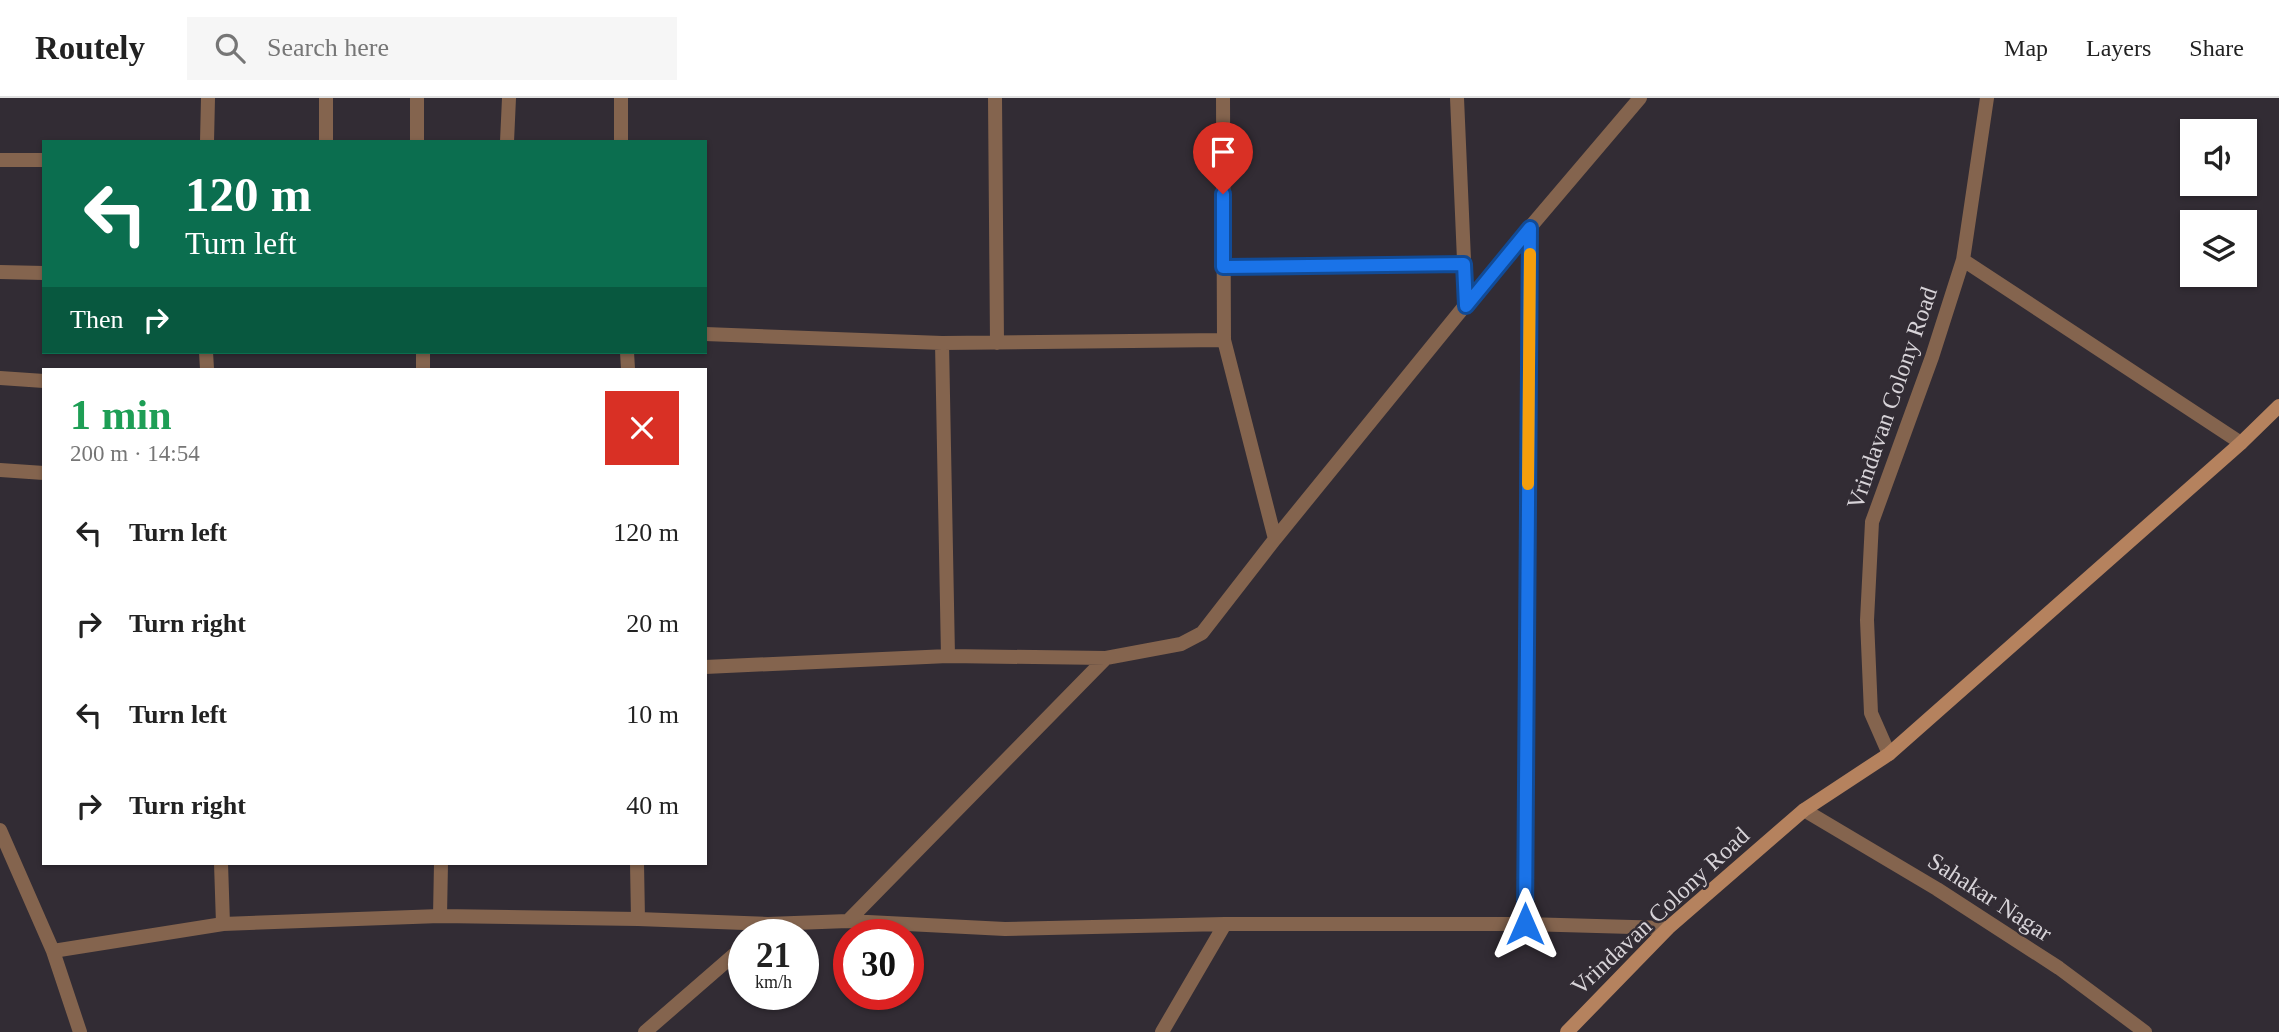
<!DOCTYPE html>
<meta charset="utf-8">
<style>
:root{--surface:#fff;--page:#f6f6f6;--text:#222;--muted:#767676;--line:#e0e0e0}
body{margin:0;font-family:Georgia,serif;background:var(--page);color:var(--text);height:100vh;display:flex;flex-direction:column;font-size:26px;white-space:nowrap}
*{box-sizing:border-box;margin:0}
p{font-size:23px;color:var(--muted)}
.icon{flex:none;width:38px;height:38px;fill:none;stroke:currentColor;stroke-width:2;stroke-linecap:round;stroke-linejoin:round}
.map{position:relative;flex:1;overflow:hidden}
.side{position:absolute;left:42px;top:270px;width:665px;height:497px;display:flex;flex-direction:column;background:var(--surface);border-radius:0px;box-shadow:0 2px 5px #0004}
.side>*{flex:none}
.guide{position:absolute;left:42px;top:42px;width:665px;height:214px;border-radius:0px;box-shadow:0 2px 5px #0004;background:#0b6e4f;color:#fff;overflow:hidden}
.buttons{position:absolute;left:2180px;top:21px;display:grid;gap:14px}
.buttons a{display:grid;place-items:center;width:77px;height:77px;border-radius:0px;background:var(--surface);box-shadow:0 2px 5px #0004;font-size:35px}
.speed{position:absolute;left:728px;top:821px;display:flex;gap:14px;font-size:35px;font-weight:700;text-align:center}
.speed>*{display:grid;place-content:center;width:91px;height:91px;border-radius:50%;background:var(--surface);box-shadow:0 2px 5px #0004;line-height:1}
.speed small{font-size:18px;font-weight:400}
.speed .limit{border:10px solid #d22;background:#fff;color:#111}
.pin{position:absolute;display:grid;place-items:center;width:60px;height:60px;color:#fff;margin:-72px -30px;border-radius:50% 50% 50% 0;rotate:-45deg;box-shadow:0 0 7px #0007}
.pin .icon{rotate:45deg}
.me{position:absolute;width:77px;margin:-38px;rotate:0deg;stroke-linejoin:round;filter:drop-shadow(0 0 5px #0008)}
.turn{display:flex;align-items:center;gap:24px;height:147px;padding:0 28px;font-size:32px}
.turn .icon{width:91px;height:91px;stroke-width:2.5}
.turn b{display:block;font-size:49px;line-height:60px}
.then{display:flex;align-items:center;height:66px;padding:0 28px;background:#0003;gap:14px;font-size:26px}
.round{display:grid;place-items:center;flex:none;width:74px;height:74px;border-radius:0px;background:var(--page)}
.summary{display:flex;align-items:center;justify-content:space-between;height:119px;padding:0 28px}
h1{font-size:42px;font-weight:700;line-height:52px;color:#1e9e55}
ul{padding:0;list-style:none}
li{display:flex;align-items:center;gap:21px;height:91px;padding:0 28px}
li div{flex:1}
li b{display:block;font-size:26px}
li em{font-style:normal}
header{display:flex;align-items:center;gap:42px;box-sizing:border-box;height:98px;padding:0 35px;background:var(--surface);border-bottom:2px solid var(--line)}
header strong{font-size:33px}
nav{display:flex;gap:38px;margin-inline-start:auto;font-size:24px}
.search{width:490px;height:63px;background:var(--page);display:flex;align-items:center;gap:18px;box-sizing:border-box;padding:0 24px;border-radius:0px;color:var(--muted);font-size:26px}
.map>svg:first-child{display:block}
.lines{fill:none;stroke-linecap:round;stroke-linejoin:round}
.street{stroke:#84644e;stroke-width:14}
.secondary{stroke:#b5825e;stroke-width:14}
.route-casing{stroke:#114b97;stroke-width:18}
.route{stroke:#1a73e8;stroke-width:12}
.slow{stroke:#f59e0b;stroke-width:12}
.labels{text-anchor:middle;stroke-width:5;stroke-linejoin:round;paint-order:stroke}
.street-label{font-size:24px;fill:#d7d3d8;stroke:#322c34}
</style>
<header>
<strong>Routely</strong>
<div class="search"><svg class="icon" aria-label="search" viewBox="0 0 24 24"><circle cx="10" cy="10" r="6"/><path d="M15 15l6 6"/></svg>Search here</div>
<nav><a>Map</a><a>Layers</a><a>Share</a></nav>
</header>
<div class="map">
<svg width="2279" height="934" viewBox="0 0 2279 934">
<rect width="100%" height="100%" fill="#322c34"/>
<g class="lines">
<path class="street" d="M417,0V44
M621,0V44
M995,0L997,245
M1457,0L1466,208
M207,44L208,0
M326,44V0
M507,44L509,0
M0,62H44
M1963,162L2241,345
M1223,169L1464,166
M0,174L44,175
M705,236L942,245L1224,242L1223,0
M1224,242L1275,441
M942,245L948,558
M206,254L207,271
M423,254V271
M627,254L628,271
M0,280L44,283
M0,372L44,375
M705,569L948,558L1106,560
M1889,656L1871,615L1867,522L1872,424L1932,259L1963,162L1987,0
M1804,712L1937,791L2059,870L2145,934
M0,732L53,853L80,934
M221,765L223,826
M637,765L638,821
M440,818L441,765
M848,823L1106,560L1181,546L1202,535L1275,441L1498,167L1640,0
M1525,826L1530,130
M53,853L223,826L440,818L638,821L768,826L848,823L1005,831L1225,826H1525L1668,830
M645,934L744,848
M1162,934L1225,826"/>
<path class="secondary" d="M1567,934L1668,830L1804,712L1889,656L2241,345L2279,308"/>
</g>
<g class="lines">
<defs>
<path id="route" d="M1223,96V169L1464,166L1466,208L1530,130L1525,826"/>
</defs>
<use href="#route" class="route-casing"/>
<use href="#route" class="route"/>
<path class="slow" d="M1528,386L1530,156"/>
</g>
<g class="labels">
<g class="street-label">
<text transform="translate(1892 300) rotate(-71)" y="8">Vrindavan Colony Road</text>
<text transform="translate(1990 799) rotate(33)" y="8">Sahakar Nagar</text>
<text transform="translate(1660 813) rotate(-43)" y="8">Vrindavan Colony Road</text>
</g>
</g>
</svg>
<div class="buttons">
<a><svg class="icon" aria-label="sound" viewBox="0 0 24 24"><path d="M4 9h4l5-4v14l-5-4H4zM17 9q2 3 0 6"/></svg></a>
<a><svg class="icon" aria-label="layers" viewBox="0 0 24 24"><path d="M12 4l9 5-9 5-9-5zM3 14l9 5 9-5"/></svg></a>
</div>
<div class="speed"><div>21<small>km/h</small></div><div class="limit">30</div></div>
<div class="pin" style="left:1223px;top:96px;background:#d93025"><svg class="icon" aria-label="arrive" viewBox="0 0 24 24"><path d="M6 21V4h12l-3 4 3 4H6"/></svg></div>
<svg class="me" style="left:1525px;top:826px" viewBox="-20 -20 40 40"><path d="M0-17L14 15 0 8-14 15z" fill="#1a73e8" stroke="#fff" stroke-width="4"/></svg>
<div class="guide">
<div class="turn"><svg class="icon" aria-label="left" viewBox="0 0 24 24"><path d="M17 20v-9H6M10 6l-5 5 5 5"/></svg><div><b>120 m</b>Turn left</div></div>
<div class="then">Then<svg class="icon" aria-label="right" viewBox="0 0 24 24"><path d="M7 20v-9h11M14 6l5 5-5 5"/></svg></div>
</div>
<section class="side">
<div class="summary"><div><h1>1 min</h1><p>200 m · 14:54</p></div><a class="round" style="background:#d93025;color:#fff"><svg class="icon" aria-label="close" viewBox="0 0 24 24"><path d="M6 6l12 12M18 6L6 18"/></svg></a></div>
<ul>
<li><svg class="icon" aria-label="left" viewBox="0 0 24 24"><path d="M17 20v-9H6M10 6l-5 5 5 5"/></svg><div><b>Turn left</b></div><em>120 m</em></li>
<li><svg class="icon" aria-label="right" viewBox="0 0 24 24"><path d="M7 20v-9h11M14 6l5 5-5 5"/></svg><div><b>Turn right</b></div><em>20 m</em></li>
<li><svg class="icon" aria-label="left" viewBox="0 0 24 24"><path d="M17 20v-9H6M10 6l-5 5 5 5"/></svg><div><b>Turn left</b></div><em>10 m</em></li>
<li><svg class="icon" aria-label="right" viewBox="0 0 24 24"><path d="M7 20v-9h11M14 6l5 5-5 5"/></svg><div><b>Turn right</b></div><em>40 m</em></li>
</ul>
</section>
</div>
